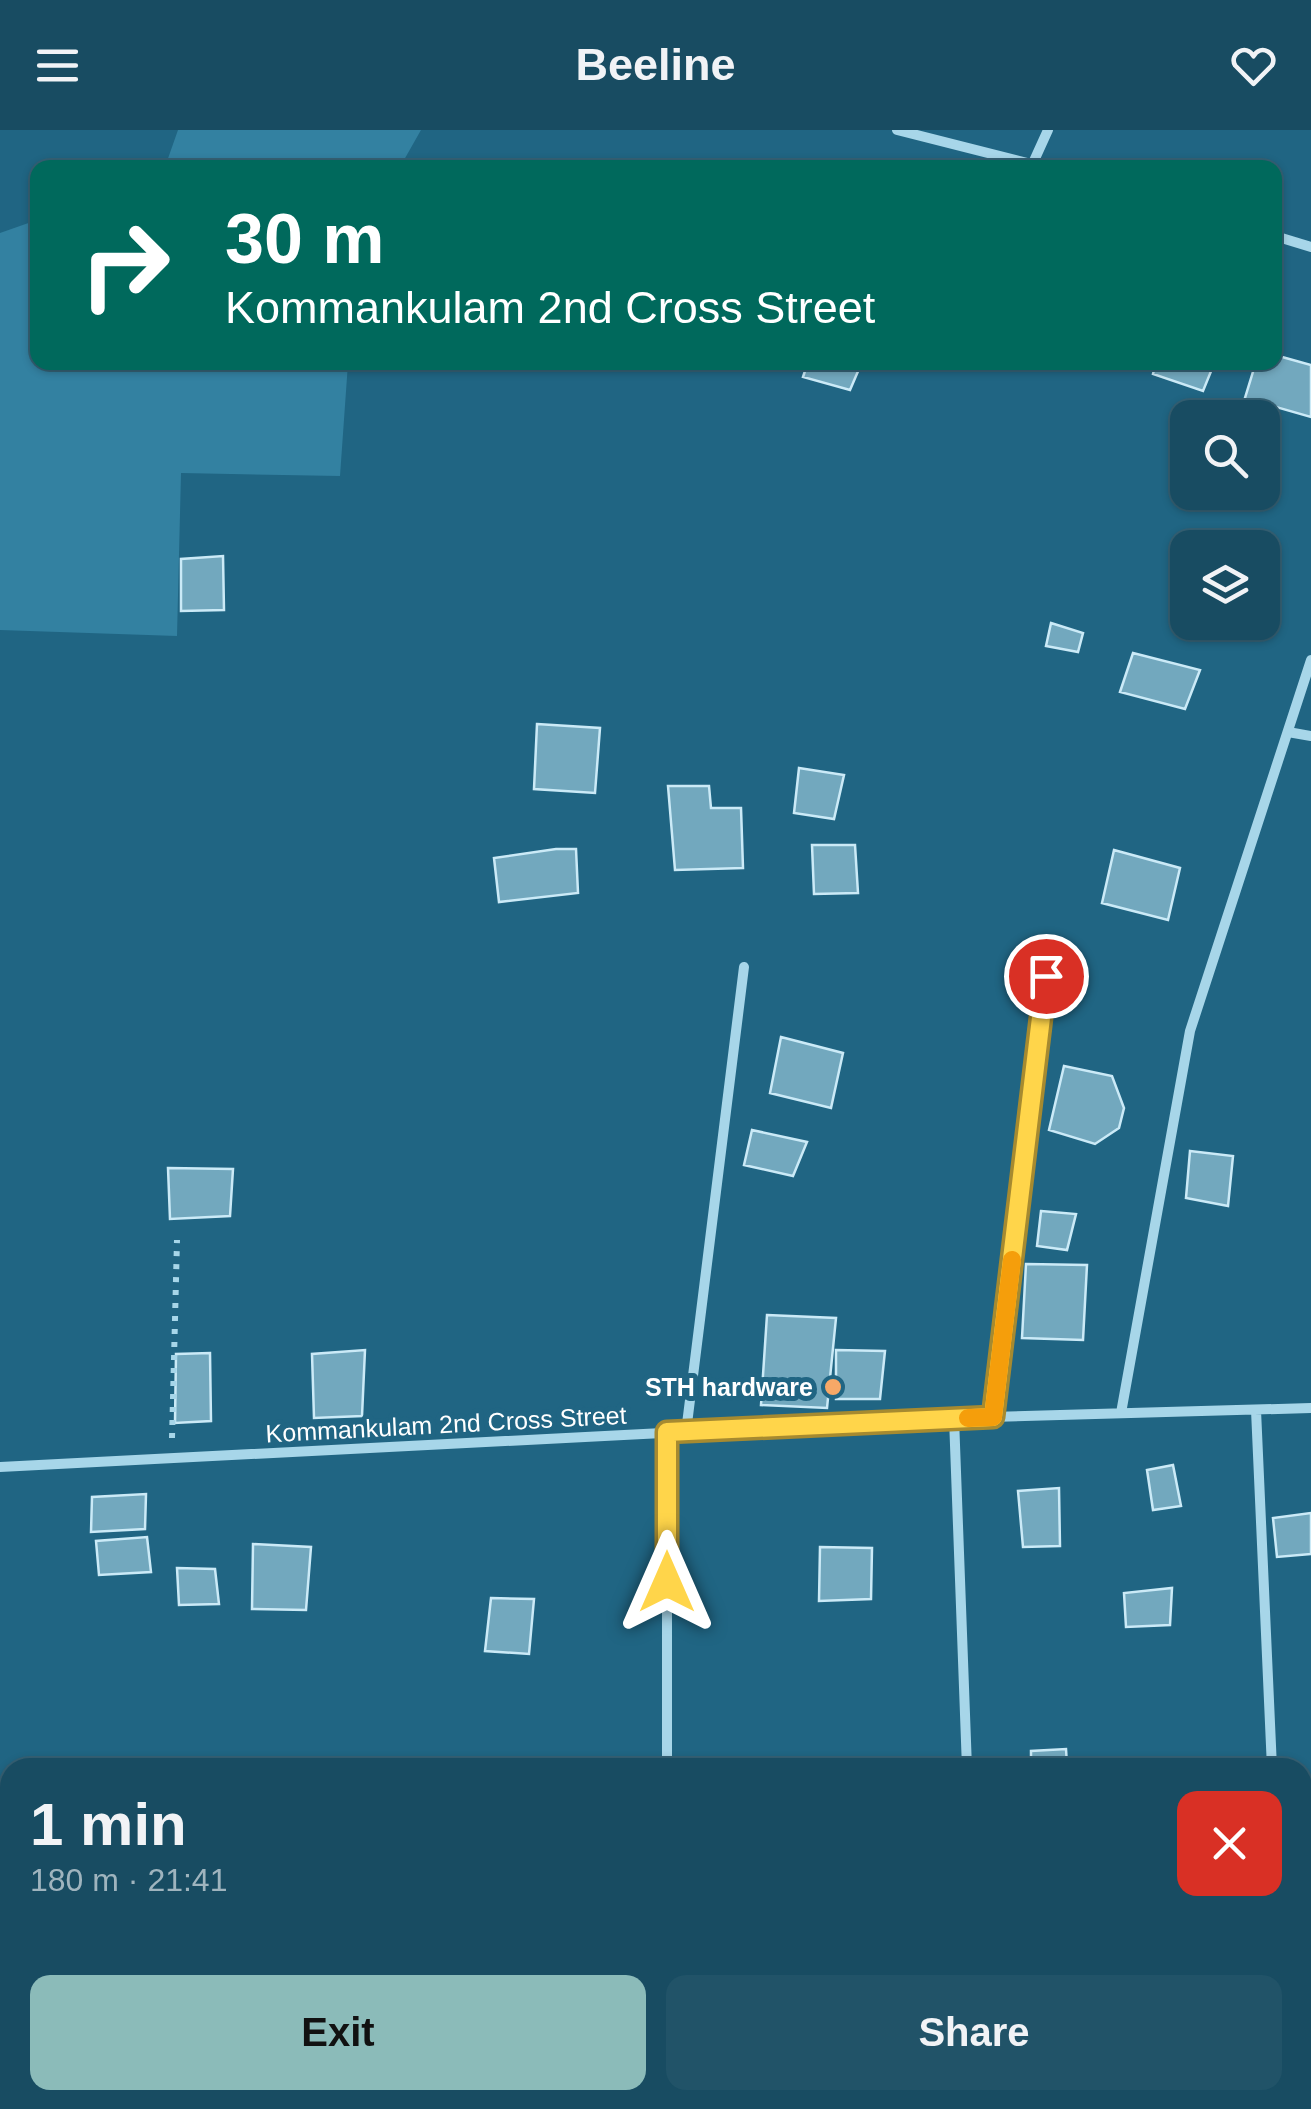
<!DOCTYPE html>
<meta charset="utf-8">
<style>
:root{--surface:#184c62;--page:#215368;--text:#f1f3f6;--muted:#9fb4be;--line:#366377;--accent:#8bbbb9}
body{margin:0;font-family:Helvetica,sans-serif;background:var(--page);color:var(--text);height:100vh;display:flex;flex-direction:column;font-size:38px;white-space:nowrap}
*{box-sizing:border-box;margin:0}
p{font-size:32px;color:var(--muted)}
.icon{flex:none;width:55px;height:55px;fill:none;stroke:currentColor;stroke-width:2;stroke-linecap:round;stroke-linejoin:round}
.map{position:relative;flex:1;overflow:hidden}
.details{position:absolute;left:0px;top:1628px;width:1312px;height:352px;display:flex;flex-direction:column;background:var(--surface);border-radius:30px 30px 0 0;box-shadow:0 2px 8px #0004,0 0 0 2px var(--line)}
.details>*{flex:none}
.hud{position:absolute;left:30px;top:30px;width:1252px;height:210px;border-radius:20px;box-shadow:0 2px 8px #0004,0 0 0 2px var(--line);background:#00695c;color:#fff;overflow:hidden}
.controls{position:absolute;left:1170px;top:270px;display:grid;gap:20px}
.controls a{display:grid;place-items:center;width:110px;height:110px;border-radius:20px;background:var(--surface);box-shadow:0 2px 8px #0004,0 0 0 2px var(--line);font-size:50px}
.pin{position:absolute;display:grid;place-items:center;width:85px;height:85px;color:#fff;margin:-42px;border:5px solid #fff;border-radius:50%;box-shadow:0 2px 10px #0007}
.me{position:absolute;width:110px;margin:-55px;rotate:0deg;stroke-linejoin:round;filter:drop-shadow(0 0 8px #0008)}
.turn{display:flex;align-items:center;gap:35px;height:210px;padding:0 30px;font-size:45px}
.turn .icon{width:130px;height:130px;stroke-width:2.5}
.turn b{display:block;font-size:70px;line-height:85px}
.round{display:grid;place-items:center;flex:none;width:105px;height:105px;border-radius:20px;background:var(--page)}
.head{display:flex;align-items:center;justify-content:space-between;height:170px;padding:0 30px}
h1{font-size:60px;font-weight:700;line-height:75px}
.action{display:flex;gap:20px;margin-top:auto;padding:20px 30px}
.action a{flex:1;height:115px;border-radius:20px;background:var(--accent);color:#111;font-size:40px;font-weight:700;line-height:115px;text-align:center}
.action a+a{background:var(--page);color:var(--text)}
header{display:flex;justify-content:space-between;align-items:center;height:130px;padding:0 30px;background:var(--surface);font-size:45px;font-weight:700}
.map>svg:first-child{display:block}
.green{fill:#3381a1}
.building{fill:#72a8be;stroke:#cbeaf7;stroke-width:2.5}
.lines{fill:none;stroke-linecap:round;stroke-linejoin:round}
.path{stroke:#a7d6e9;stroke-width:6;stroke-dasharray:5 8;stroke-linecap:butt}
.street{stroke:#a7d6e9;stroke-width:10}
.route-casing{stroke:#a68a30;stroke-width:25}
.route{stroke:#ffd54a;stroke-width:18}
.slow{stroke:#f59e0b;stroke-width:18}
.poi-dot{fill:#f6a867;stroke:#206583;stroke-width:4}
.labels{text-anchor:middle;stroke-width:10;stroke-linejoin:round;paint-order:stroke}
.poi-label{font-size:25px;font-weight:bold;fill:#fff;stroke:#206583;text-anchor:end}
.street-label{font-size:25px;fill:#fff;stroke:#206583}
</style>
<header><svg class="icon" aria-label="menu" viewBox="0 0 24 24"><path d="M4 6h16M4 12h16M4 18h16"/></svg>Beeline<svg class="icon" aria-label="heart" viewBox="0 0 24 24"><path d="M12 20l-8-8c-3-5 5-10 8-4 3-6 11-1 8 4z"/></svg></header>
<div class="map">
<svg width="1311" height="1979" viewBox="0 0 1311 1979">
<rect width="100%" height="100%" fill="#206583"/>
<path class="green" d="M178,0H421L400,37H165Z
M37,90L38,232L348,233L340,346L181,343L177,506L0,500V103Z"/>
<path class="building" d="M1275,225L1311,235V287L1245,268L1256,232H1275Z
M808,232H862L850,260L803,247Z
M1156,232H1209L1214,234L1203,261L1153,244Z
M223,426L224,480L181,481V429Z
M1051,493L1083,503L1078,522L1046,516Z
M1133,523L1200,540L1185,579L1120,562Z
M537,594L600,598L595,663L534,659Z
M799,638L844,645L834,689L794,683Z
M668,656H709L711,678H741L743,738L675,740Z
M812,715H855L858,763L814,764Z
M556,719H576L578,763L499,772L494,728Z
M1114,720L1180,738L1168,790L1102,773Z
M781,907L843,923L831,978L770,963Z
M1064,936L1112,946L1124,978L1119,998L1095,1014L1049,1000Z
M752,1000L807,1012L793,1046L744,1035Z
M1190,1021L1233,1026L1228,1076L1186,1068Z
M168,1038L233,1039L230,1086L170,1089Z
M1041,1081L1076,1084L1067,1120L1037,1116Z
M1026,1134L1087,1135L1083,1210L1022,1208Z
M767,1185L836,1188L827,1278L761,1275Z
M365,1220L362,1286L314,1288L312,1224Z
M836,1220L885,1221L880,1269H836Z
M210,1223L211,1291L175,1293L176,1224Z
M1173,1335L1181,1376L1153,1380L1147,1340Z
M1059,1358L1060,1416L1023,1417L1018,1361Z
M146,1364L145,1399L91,1402L92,1367Z
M1311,1383V1424L1277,1427L1273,1388Z
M147,1407L151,1442L99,1445L96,1411Z
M253,1414L311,1417L306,1480L252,1479Z
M820,1417L872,1418L871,1469L819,1471Z
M177,1438L215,1439L219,1474L179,1475Z
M1172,1458L1170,1495L1126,1497L1124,1463Z
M491,1468L534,1469L529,1524L485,1521Z
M1066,1619L1067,1635L1080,1634V1638H1022L1031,1636V1621Z
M1302,1937H1311V1977H1299V1970H1302Z"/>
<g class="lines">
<path class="path" d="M172,1308L177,1110"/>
<path class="street" d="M897,0L1047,38
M1033,33L1048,0
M1275,106L1311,117
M1288,602L1311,606
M1256,1280L1272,1638
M1121,1283L1190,901L1311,530
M993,1287L1046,846
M954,1288L967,1638
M686,1302L744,837
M0,1337L954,1288L1311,1278
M667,1638V1303
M979,1970V1979"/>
</g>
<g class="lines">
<defs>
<path id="route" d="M667,1452V1302L993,1287L1046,846"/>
</defs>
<use href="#route" class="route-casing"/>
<use href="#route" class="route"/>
<path class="slow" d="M968,1288L993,1287L1012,1130"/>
</g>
<circle class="poi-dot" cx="833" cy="1257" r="10"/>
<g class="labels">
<g class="poi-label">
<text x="813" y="1266">STH hardware</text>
</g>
<g class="street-label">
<text transform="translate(446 1294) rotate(-3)" y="9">Kommankulam 2nd Cross Street</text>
</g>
</g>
</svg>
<div class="controls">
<a><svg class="icon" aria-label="search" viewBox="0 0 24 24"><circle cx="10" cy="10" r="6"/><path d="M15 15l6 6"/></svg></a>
<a><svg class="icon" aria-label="layers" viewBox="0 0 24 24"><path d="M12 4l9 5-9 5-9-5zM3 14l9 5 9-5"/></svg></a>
</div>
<div class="pin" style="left:1046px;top:846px;background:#d93025"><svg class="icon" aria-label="arrive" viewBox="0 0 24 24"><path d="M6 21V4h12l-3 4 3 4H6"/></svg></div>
<svg class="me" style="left:667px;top:1452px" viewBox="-20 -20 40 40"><path d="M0-17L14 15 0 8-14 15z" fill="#ffd54a" stroke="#fff" stroke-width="4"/></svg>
<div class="hud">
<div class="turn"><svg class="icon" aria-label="right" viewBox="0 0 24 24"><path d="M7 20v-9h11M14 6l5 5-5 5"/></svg><div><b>30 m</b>Kommankulam 2nd Cross Street</div></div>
</div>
<section class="details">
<div class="head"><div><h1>1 min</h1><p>180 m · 21:41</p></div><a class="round" style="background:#d93025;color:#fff"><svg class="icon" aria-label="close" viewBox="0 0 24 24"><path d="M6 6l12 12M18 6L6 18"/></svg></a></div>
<div class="action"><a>Exit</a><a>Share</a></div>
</section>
</div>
